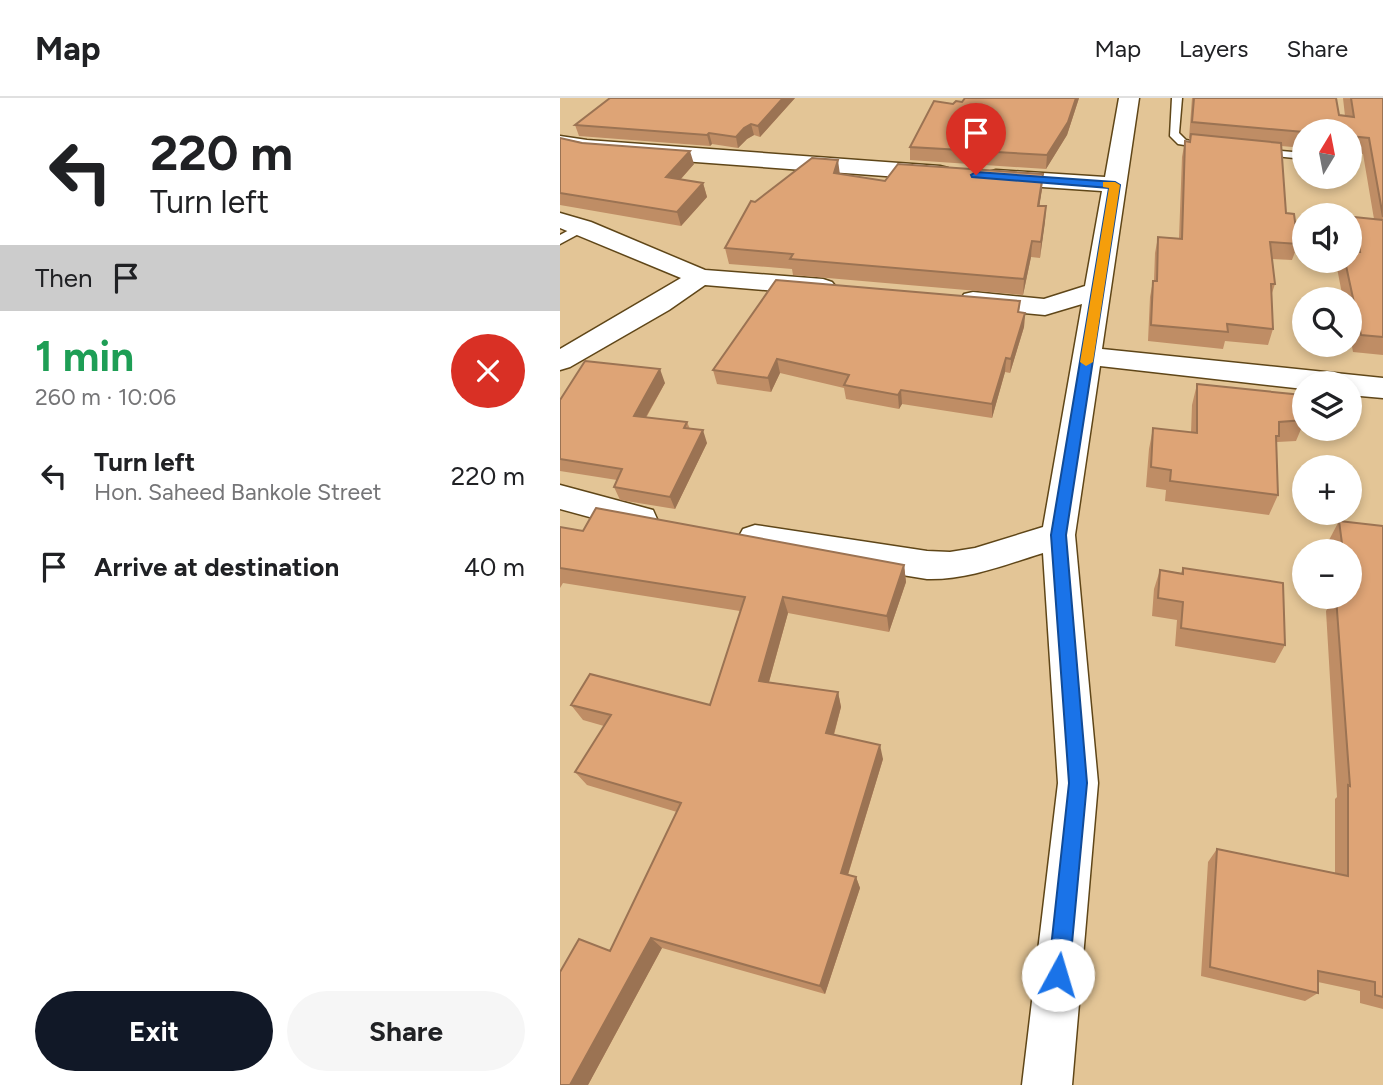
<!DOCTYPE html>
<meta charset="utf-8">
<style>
:root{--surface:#fff;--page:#f6f6f6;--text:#202124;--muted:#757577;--line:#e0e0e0;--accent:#111827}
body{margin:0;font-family:Figtree,sans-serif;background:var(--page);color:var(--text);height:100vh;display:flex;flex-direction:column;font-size:26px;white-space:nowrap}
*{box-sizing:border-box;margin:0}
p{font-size:23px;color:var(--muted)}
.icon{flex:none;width:38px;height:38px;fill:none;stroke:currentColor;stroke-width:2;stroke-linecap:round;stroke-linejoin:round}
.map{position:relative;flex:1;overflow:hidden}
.panel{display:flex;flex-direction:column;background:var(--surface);width:560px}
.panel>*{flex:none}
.hud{background:#fff;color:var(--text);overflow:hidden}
.needle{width:46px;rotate:10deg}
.tools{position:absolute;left:732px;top:21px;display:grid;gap:14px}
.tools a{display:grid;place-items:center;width:70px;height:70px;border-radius:50%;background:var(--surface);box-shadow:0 4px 10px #0003;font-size:35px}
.pin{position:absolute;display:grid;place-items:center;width:60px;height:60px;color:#fff;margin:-72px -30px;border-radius:50% 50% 50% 0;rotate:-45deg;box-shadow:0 0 7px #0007}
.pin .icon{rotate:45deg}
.me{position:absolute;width:77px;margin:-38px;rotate:6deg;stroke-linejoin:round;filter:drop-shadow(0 0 5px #0008)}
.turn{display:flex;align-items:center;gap:24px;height:147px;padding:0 35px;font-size:32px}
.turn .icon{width:91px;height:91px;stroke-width:2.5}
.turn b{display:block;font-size:49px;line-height:60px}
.then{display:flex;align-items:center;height:66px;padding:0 35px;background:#0003;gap:14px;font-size:26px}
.round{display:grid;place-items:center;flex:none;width:74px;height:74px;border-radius:37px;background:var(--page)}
.head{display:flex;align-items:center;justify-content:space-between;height:119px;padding:0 35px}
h1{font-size:42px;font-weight:700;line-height:52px;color:#1e9e55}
.cta{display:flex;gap:14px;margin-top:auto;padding:14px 35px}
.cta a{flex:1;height:80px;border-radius:42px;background:var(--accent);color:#fff;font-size:28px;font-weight:700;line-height:80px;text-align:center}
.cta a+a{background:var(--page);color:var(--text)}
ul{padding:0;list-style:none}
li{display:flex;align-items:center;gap:21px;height:91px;padding:0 35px}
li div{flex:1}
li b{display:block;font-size:26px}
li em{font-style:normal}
header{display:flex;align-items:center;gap:42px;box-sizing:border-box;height:98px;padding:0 35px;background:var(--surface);border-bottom:2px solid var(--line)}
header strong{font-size:33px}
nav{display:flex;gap:38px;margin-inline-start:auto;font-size:24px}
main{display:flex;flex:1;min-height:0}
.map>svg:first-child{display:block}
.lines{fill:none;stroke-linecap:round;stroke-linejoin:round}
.lane-casing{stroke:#5f4618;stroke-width:3}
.street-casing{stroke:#5f4618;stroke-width:3}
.lane{fill:#fff;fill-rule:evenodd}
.street{fill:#fff;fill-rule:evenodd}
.wall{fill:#bf8d65}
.shaded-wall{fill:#9b7353}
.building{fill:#dea476;stroke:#9b7353;stroke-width:2}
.route{fill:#1a73e8;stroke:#114b97;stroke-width:2}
.slow{fill:#f59e0b}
</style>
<header>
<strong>Map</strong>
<nav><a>Map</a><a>Layers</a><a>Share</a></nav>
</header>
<main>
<section class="panel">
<div class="hud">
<div class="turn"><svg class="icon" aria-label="left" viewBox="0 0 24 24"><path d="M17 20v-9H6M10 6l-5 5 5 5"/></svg><div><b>220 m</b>Turn left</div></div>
<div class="then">Then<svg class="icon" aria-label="arrive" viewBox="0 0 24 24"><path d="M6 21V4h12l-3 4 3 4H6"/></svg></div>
</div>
<div class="head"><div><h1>1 min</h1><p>260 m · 10:06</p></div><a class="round" style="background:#d93025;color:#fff"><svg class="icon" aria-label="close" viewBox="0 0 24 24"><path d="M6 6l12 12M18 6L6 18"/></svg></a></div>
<ul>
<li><svg class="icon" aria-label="left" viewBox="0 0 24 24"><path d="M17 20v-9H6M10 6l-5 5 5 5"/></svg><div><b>Turn left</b><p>Hon. Saheed Bankole Street</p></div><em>220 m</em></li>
<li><svg class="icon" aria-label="arrive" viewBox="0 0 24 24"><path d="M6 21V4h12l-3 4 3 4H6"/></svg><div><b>Arrive at destination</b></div><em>40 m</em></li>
</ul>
<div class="cta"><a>Exit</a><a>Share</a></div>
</section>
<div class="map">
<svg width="823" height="987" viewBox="0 0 823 987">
<rect width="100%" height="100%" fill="#e3c596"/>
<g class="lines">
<defs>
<path id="lane" d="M612,0H622L619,35L626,42L650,47V51L618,46L610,38Z
M698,51L744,55V61L694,56L693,54Z
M22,125L28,129L26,132L0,146V137Z"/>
<path id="street" d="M559,0H579L542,251L823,280V300L789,297V285H744V291L540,268L515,437L538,685L512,987H462L498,685L483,455C444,467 408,482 367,481L195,453L183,449L178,440L183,431L195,427L367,453L390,454L415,450L483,429L522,206L485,217L413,210L404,208L400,202L404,196L413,194L484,201L525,188L542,93L436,86L428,84L425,79L428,74L436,72L545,79Z
M0,38L27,42L380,68L388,70L391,75L388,80L380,82L27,56L0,50Z
M0,115L31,124L145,172L263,181L272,184L276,189L272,194L263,197L145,187L109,212L10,269L0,272V251L121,180L0,130Z
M0,387L93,412L97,421L93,430L81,433L0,411Z"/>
</defs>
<use href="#lane" class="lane-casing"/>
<use href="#street" class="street-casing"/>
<use href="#lane" class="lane"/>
<use href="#street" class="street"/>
</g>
<path class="wall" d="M235,0L200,39L194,37L187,41L178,50L152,46L150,48L19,38L15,27Z
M405,0H519L507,37L486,71L350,62V49L393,6L402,4Z
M632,0H776L779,17L785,18L783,0H823V257L793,254L789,232V201H783L777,170L780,163H789L790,154L789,131L794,119L814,121L803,56L789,54V33H744V50L721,48L726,115L738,146L732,162L712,161L715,186L711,198L713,231L708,247L665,243L663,251L588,243L590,199L593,183H594L595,155L598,139L619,140L622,59L625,43H629L630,40H629Z
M0,40L134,66L121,81L143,85L147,99L121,128L0,107Z
M280,76L325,83L482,91L479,108H486L480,160L471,159L463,197L233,177L232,171L169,166L165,150L195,104Z
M460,203L459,214L465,215L464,229L450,275L445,274L432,320L342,306L339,311L286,301L284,290L220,275L211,294L157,286L153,272Z
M105,285L86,320L127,324L130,331L147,345L115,411L60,402L54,389L57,382L0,373V302Z
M637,286L744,316V324L736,343L717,344L716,346L718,397L709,417L605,403L606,392L586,389L589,351L593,330L631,335L632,307Z
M779,423L823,428V911L800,905V893L758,884V895L745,903L641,878L648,764L657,751L775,775V701L777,699L766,513L774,499H789V453H770L769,442Z
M0,429L23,433L344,467L346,484L329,534L228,515L209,584L278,594L281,609L274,637L323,661L288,777L296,779L300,790L265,896L102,850L28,987H0L50,853L117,714L27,687L15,674L44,628L23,622L11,607H150L180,513L3,485L0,490Z
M623,470L725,547L715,565L615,548L617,522L592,518L594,491L600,472L621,475Z"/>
<path class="shaded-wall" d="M223,0H235L200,39L198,28Z
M516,0H519L507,37L486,71L487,57Z
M191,26L194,37L187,41L178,50L176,39L184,30Z
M149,35L152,46L150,48L147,37Z
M130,53L134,66L110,93L106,79Z
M278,62L280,77L274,75Z
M483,76L482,91L477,123L478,108Z
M143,85L147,99L121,128L117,114Z
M486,108L485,124L480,160L481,144Z
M472,143L471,159L463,197L464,181Z
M465,215L464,229L450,275L451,261Z
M446,260L445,274L432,320V306Z
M217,261L220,275L211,294L208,280Z
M100,271L105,285L79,331L74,318Z
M341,292L342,306L339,311L338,297Z
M143,332L147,345L115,411L110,399Z
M344,467L346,484L329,534L327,518Z
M223,499L228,515L205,598L199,583Z
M278,594L281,609L270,650L266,635Z
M320,647L323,661L285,786L281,775Z
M296,779L300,790L265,896L260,888Z
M91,840L102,850L28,987H10Z"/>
<path class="building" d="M50,0H223L198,28L191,26L184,30L176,39L149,35L147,37L15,27Z
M405,0H516L508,24L487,57L350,49L374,3L393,6L396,3L402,4Z
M634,0H776L779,17L794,19L791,0H823V119L809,40L789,38V33L744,34L632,24Z
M631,36L721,45L726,115L734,116L738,146L710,144L715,186H711L713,231L667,226L668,234L591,227L593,183H597L598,139L622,141L625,43L630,44Z
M0,40L22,45L130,53L106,79L143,85L117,114L0,95Z
M252,60L278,62L274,75L325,83L338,66L483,76L478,108H486L481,144L472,143L464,181L230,161L233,156L165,150L191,103L195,104Z
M794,119L823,122V239L801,237L785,163H789V153L800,154Z
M216,182L460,203L458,214L465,215L451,261L446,260L432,306L341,292L338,297L284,287L289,277L217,261L208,280L153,272Z
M25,263L100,271L74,318L127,324L124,330L143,332L110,399L54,389L62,371L0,361V302Z
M637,286L742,297L744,322L719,324V338H716L718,397L610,383L611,372L591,369L593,330L637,335Z
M36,410L344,467L327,518L223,499L199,583L278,594L266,635L320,647L281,775L296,779L260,888L91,840L10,987H0V874L19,841L50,853L121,705L15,674L51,617L11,607L30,576L150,607L185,499L0,470V429L23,433Z
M779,423L823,428V899L815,897V884L758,873V895L650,869L657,751L788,778V687L790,688L776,499H789V453H783Z
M623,470L723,485L725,547L621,530L623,504L598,500L600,472L623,476Z"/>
<path class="route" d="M416,74L555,84L560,87L506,437L527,685L509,877L506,885L498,888L491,885L488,877L509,685L491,437L549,90L412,79L411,77Z"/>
<path class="slow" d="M543,84H555L560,87L533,264L526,268L520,264L549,90L543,89Z"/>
</svg>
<div class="tools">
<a><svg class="needle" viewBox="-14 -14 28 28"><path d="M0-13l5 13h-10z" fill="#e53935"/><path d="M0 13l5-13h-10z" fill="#757577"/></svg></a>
<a><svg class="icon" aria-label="sound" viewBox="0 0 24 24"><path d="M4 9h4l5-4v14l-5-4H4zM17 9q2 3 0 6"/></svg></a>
<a><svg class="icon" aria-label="search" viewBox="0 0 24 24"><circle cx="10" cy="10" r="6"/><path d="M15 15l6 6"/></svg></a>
<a><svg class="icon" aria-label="layers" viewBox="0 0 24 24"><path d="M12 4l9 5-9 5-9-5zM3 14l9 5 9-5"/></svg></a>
<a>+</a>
<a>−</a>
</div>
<div class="pin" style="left:416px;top:77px;background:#d93025"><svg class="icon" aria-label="arrive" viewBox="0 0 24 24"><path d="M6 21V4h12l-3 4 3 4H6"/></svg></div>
<svg class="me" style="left:498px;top:877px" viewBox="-20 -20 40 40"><circle r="19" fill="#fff"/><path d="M0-13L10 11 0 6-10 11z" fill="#1a73e8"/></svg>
</div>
</main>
